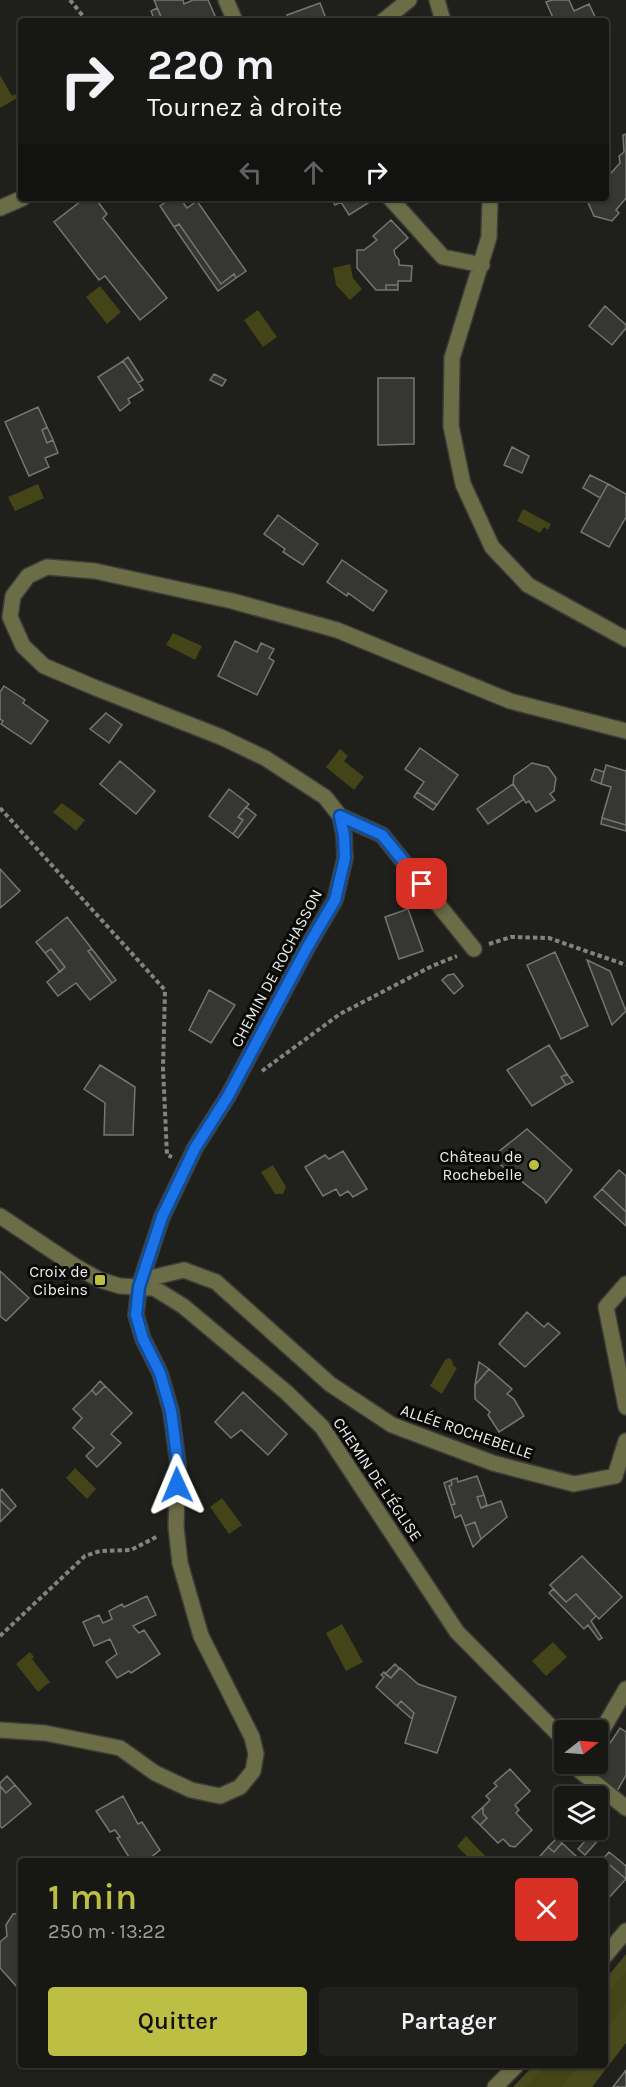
<!DOCTYPE html>
<html lang="fr">
<meta charset="utf-8">
<style>
:root{--surface:#171714;--page:#20201d;--text:#f1f3f6;--muted:#9e9fa0;--line:#363634;--accent:#bcbf44}
body{margin:0;font-family:Karla,sans-serif;background:var(--page);color:var(--text);height:100vh;display:flex;flex-direction:column;font-size:22px;white-space:nowrap}
*{box-sizing:border-box;margin:0}
p{font-size:20px;color:var(--muted)}
.icon{flex:none;width:33px;height:33px;fill:none;stroke:currentColor;stroke-width:2;stroke-linecap:round;stroke-linejoin:round}
.map{position:relative;flex:1;overflow:hidden}
.drawer{position:absolute;left:18px;top:1858px;width:590px;height:210px;display:flex;flex-direction:column;background:var(--surface);border-radius:6px;box-shadow:0 2px 4px #0004,0 0 0 2px var(--line)}
.drawer>*{flex:none}
.guide{position:absolute;left:18px;top:18px;width:591px;height:183px;border-radius:6px;box-shadow:0 2px 4px #0004,0 0 0 2px var(--line);background:#171714;color:var(--text);overflow:hidden}
.needle{width:39px;rotate:73deg}
.fabs{position:absolute;left:554px;top:1720px;display:grid;gap:12px}
.fabs a{display:grid;place-items:center;width:54px;height:54px;border-radius:6px;background:var(--surface);box-shadow:0 2px 4px #0004,0 0 0 2px var(--line);font-size:30px}
.pin{position:absolute;display:grid;place-items:center;width:51px;height:51px;color:#fff;margin:-26px;border-radius:12px;box-shadow:0 3px 9px #0006}
.me{position:absolute;width:66px;margin:-33px;rotate:359deg;stroke-linejoin:round;filter:drop-shadow(0 0 4px #0008)}
.turn{display:flex;align-items:center;gap:21px;height:126px;padding:0 30px;font-size:27px}
.turn .icon{width:78px;height:78px;stroke-width:2.5}
.turn b{display:block;font-size:42px;line-height:51px}
.lanes{display:flex;align-items:center;height:57px;padding:0 30px;background:#0003;justify-content:center;gap:30px;direction:ltr}
.lanes .off{opacity:.35}
.round{display:grid;place-items:center;flex:none;width:63px;height:63px;border-radius:6px;background:var(--page)}
.overview{display:flex;align-items:center;justify-content:space-between;height:102px;padding:0 30px}
h1{font-size:36px;font-weight:600;line-height:45px;color:var(--accent)}
.primary-button{display:flex;gap:12px;margin-top:auto;padding:12px 30px}
.primary-button a{flex:1;height:69px;border-radius:6px;background:var(--accent);color:#111;font-size:24px;font-weight:600;line-height:69px;text-align:center}
.primary-button a+a{background:var(--page);color:var(--text)}
.map>svg:first-child{display:block}
.forest{fill:#484a1d}
.water{fill:#434417}
.building{fill:#363733;stroke:#757571;stroke-width:1.5}
.lines{fill:none;stroke-linecap:round;stroke-linejoin:round}
.minor-casing{stroke:#3c3c38;stroke-width:18}
.path{stroke:#838380;stroke-width:4;stroke-dasharray:4.5 3;stroke-linecap:butt}
.minor{stroke:#6b6d46;stroke-width:15}
.route-casing{stroke:#114b97;stroke-width:15}
.route{stroke:#1a73e8;stroke-width:10}
.poi-dot{fill:#bcbf44;stroke:#090907;stroke-width:2}
.labels{text-anchor:middle;stroke-width:6;stroke-linejoin:round;paint-order:stroke}
.street-label{font-size:16px;fill:#ebebe9;stroke:#090907}
.poi-label{font-size:16px;fill:#ebebe9;stroke:#090907;text-anchor:end}
</style>
<div class="map">
<svg width="626" height="2087" viewBox="0 0 626 2087">
<rect width="100%" height="100%" fill="#1f1f1b"/>
<path class="forest" d="M626,1954V2043L592,2087H513L533,2066H604L605,1980Z"/>
<path class="water" d="M0,75L12,96L15,94L17,98L0,108Z
M350,264L353,278L362,289L350,300L336,285L333,268Z
M100,286L121,312L107,324L86,297Z
M258,310L277,337L263,347L244,320Z
M38,484L44,498L15,511L8,497Z
M523,509L551,524L548,530L544,527L540,533L517,521Z
M173,633L202,646L195,660L166,645Z
M340,749L348,756L344,761L364,777L354,790L326,767Z
M62,803L85,820L76,831L53,812Z
M273,1165L286,1187L283,1194H275L261,1172Z
M449,1358L452,1360L453,1365L457,1368L442,1394L430,1386L445,1360Z
M75,1468L96,1489L87,1499L66,1478Z
M222,1498L242,1525L229,1534L210,1507Z
M342,1624L363,1662L346,1671L326,1633Z
M553,1642L567,1657L546,1676L532,1661Z
M30,1652L34,1657L32,1659L50,1682L38,1692L16,1664Z
M466,1836L487,1858L483,1861H472L457,1846Z
M626,1972V2002L605,2031V1995Z
M544,2066H578L562,2087H526Z"/>
<path class="building" d="M154,0H183L184,4L193,0H208L216,18L208,21H202L200,18L194,21H157L162,19Z
M552,0H569L574,11L589,4L597,21H558L557,19L554,20L546,2Z
M320,3L327,21H290L287,15Z
M157,8L162,19L155,21L151,11Z
M626,134V198L616,210L619,213L612,221L594,216L586,198H606V169L611,173L620,163L619,156L624,152L623,135Z
M85,198H95L107,214L103,218L167,298L140,320L105,276L99,280L54,222Z
M171,198H180L187,208L197,201L246,271L236,278L234,274L221,284L179,224L174,227L160,206Z
M331,198H376L349,215L341,202L335,205Z
M391,220L408,238L394,250L395,255L399,260V265L412,266L411,281H398V285H386V290H376L357,268V250H364L377,240L373,236Z
M179,224L221,284L234,274L236,278L218,291L174,227Z
M386,285H398V290H386Z
M605,306L626,325V328L612,345L589,326Z
M128,357L143,380L138,383L123,361Z
M123,361L143,390L128,399L130,403L120,411L98,377Z
M214,374L226,380L222,386L210,380Z
M378,378H414V444L378,445Z
M38,407L47,427L42,430L47,443L53,440L58,453L45,458L49,467L29,476L5,422Z
M47,427L53,440L47,443L42,430Z
M512,447L529,456L522,473L504,465Z
M590,475L608,484L600,498L583,488Z
M608,484L626,494V517L609,547L581,532Z
M278,515L318,544L303,565L283,552L285,549L264,534Z
M342,560L387,591L373,611L348,593L347,596L327,582Z
M235,641L257,652L261,643L274,649L269,658L274,661L257,695L218,676Z
M4,686L25,700L23,703L48,721L31,744L1,724L3,721L0,719V692Z
M106,713L122,725L109,743L90,729Z
M420,748L458,775L437,805L417,792L424,782L405,769Z
M120,761L155,791L136,814L100,784Z
M532,763L548,767L556,778L554,791L550,794L555,800L536,812L529,801L526,803L513,784L514,776Z
M606,765L626,771V825L602,818L611,787L601,784Z
M595,769L604,772L601,784L591,780Z
M513,784L524,799L488,824L477,809Z
M229,789L249,804L238,817L243,820L233,834L209,816Z
M417,792L437,805L433,810L414,797Z
M246,807L256,815L238,838L233,834L243,820L238,817Z
M602,818L626,825V831L601,824Z
M0,869L20,891L0,908Z
M408,909L423,951L399,959L385,917Z
M67,917L92,949L88,951L112,983L90,1000L76,983L58,996L47,982L65,967L51,949L45,953L36,942Z
M51,949L65,967L60,972L45,953Z
M92,949L116,980L112,983L88,951Z
M555,952L588,1026L561,1039L527,965Z
M587,960L610,971L626,1011L612,1025Z
M454,974L463,986L454,994L442,980L448,975Z
M209,990L235,1005L211,1043L189,1030Z
M549,1045L567,1074L561,1077L566,1085L532,1106L507,1070Z
M100,1065L135,1087L133,1135H104L105,1103L84,1089Z
M567,1074L573,1082L566,1085L561,1077Z
M527,1129L572,1170L546,1203L544,1199L493,1159L491,1160L488,1157V1155L493,1156Z
M343,1151L367,1189L353,1197L348,1191L340,1196L336,1189L323,1196L305,1167L325,1155L329,1159Z
M619,1170L626,1176V1212L602,1189Z
M602,1189L626,1212V1226L594,1197Z
M0,1271L29,1298L6,1321L0,1316Z
M527,1312L544,1327L548,1323L560,1333L525,1367L499,1344Z
M479,1362L489,1369L475,1385Z
M489,1369L512,1389L507,1394L514,1399L524,1416L499,1432L488,1415L490,1412L475,1399V1385Z
M100,1381L105,1386L96,1395L92,1390Z
M105,1386L132,1413L111,1434L121,1443L97,1467L86,1456L94,1448L73,1428L82,1418L73,1409L92,1390L96,1395Z
M243,1392L287,1434L268,1455L241,1430L231,1438L215,1422Z
M477,1476L484,1495L477,1497L481,1508L501,1501L507,1517L481,1539L475,1522L465,1526L461,1515L455,1518L451,1505L455,1504L449,1486L452,1485L451,1480L457,1478L458,1482Z
M451,1480L452,1485L449,1486L455,1504L451,1505L444,1483Z
M2,1489L16,1506L11,1511L0,1500V1491Z
M484,1495L487,1505L481,1508L477,1497Z
M0,1500L11,1511L0,1522Z
M475,1522L481,1539L473,1547L465,1526Z
M582,1556L622,1597L599,1619L576,1594L566,1602L550,1585Z
M553,1589L566,1602L576,1594L596,1616L591,1621L602,1638L599,1640L588,1625L584,1629L549,1593Z
M147,1596L156,1615L133,1626L139,1633L144,1630L160,1654L131,1673L129,1671L117,1678L106,1662L117,1654L110,1639L94,1646L83,1622L99,1615L103,1623L112,1619L109,1611L122,1604L124,1607Z
M395,1664L399,1668L391,1678L385,1674Z
M400,1668L418,1684L456,1697L437,1753L405,1743L414,1713L401,1701L397,1706L376,1687L384,1677L381,1675L384,1672L391,1678Z
M401,1701L414,1713L412,1719L397,1706Z
M620,1728L626,1732V1775L616,1793L590,1773Z
M510,1769L530,1791L515,1805L519,1810L516,1813L532,1830L515,1847L510,1846L503,1839L498,1843L480,1825L487,1818L483,1814V1807L490,1800L486,1796L497,1786L494,1783Z
M7,1776L15,1785L6,1793L0,1786V1783Z
M15,1785L31,1804L2,1828L0,1826V1786L6,1793Z
M123,1796L138,1824L142,1822L160,1850L145,1862H132L117,1838L120,1837L115,1830L110,1832L96,1811Z
M483,1807V1814L487,1818L480,1825L472,1817Z
M583,1830H593L601,1837L585,1855L578,1849L585,1841L578,1835Z
M557,1838L562,1843L554,1852L548,1847Z
M562,1843L576,1856L570,1862H535L548,1847L554,1852Z
M609,1852L626,1866V1879L603,1859Z
M603,1859L626,1879L604,1903V1862H601Z
M21,1913V1984L17,1987L0,1968V1942L7,1936L6,1925L13,1914Z
M626,2070V2087H613Z"/>
<g class="lines">
<defs>
<path id="minor" d="M226,0L235,21
M437,0L443,21
M383,21L409,0
M390,198L443,257L482,265
M490,198L489,237L452,358L451,426L463,484L492,547L528,585L626,639
M0,208L23,198
M340,816L382,835L474,949
M0,1216L75,1266L100,1280L120,1286L154,1288L183,1306L286,1392L322,1427L457,1632L564,1740
M142,1280L184,1270L216,1282L330,1384L392,1425L493,1463L574,1484L615,1476L626,1441
M626,1284L606,1307L626,1407
M0,1730L45,1733L120,1748L155,1773L191,1790L220,1796L240,1787L253,1771L256,1754L252,1737L201,1636L180,1563L176,1527L178,1464L171,1411L160,1373L143,1339L136,1315L139,1287L162,1217L195,1148L228,1096L308,946L335,900L345,858L344,835L340,816L325,797L265,758L221,737L96,688L44,666L23,646L10,617L13,596L28,576L47,567L95,571L232,601L337,630L510,701L626,731
M597,1739L626,1689
M576,1764L579,1770L626,1808
M604,1957L626,1931
M495,2087L516,2066"/>
</defs>
<use href="#minor" class="minor-casing"/>
<path class="path" d="M70,0L87,21
M0,808L165,990L163,1068L167,1155L172,1157
M489,944L511,937L549,938L626,965
M262,1071L340,1014L432,966L457,956
M0,1636L85,1556L100,1551L131,1550L158,1536"/>
<use href="#minor" class="minor"/>
</g>
<g class="lines">
<defs>
<path id="route" d="M177,1485L178,1464L171,1411L160,1373L143,1339L136,1315L139,1287L162,1217L195,1148L228,1096L308,946L335,900L345,858L344,836L340,816L382,835L422,884"/>
</defs>
<use href="#route" class="route-casing"/>
<use href="#route" class="route"/>
</g>
<g class="poi-dot">
<circle cx="534" cy="1165" r="6"/>
<rect x="94" y="1274" width="12" height="12" rx="3"/>
</g>
<g class="labels">
<g class="street-label">
<text transform="translate(276 968) rotate(-62)" y="6">CHEMIN DE ROCHASSON</text>
<text transform="translate(467 1431) rotate(19)" y="6">ALLÉE ROCHEBELLE</text>
<text transform="translate(378 1479) rotate(56)" y="6">CHEMIN DE L'ÉGLISE</text>
</g>
<g class="poi-label">
<text x="522" y="1162">Château de<tspan x="522" dy="18">Rochebelle</tspan></text>
<text x="88" y="1277">Croix de<tspan x="88" dy="18">Cibeins</tspan></text>
</g>
</g>
</svg>
<div class="fabs">
<a><svg class="needle" viewBox="-14 -14 28 28"><path d="M0-13l5 13h-10z" fill="#e53935"/><path d="M0 13l5-13h-10z" fill="#9e9fa0"/></svg></a>
<a><svg class="icon" aria-label="layers" viewBox="0 0 24 24"><path d="M12 4l9 5-9 5-9-5zM3 14l9 5 9-5"/></svg></a>
</div>
<div class="pin" style="left:422px;top:884px;background:#d93025"><svg class="icon" aria-label="arrive" viewBox="0 0 24 24"><path d="M6 21V4h12l-3 4 3 4H6"/></svg></div>
<svg class="me" style="left:177px;top:1485px" viewBox="-20 -20 40 40"><path d="M0-17L14 15 0 8-14 15z" fill="#1a73e8" stroke="#fff" stroke-width="4"/></svg>
<div class="guide">
<div class="turn"><svg class="icon" aria-label="right" viewBox="0 0 24 24"><path d="M7 20v-9h11M14 6l5 5-5 5"/></svg><div><b>220 m</b>Tournez à droite</div></div>
<div class="lanes"><svg class="icon off" aria-label="left" viewBox="0 0 24 24"><path d="M17 20v-9H6M10 6l-5 5 5 5"/></svg><svg class="icon off" aria-label="ahead" viewBox="0 0 24 24"><path d="M12 20V5M6 11l6-6 6 6"/></svg><svg class="icon" aria-label="right" viewBox="0 0 24 24"><path d="M7 20v-9h11M14 6l5 5-5 5"/></svg></div>
</div>
<section class="drawer">
<div class="overview"><div><h1>1 min</h1><p>250 m · 13:22</p></div><a class="round" style="background:#d93025;color:#fff"><svg class="icon" aria-label="close" viewBox="0 0 24 24"><path d="M6 6l12 12M18 6L6 18"/></svg></a></div>
<div class="primary-button"><a>Quitter</a><a>Partager</a></div>
</section>
</div>
